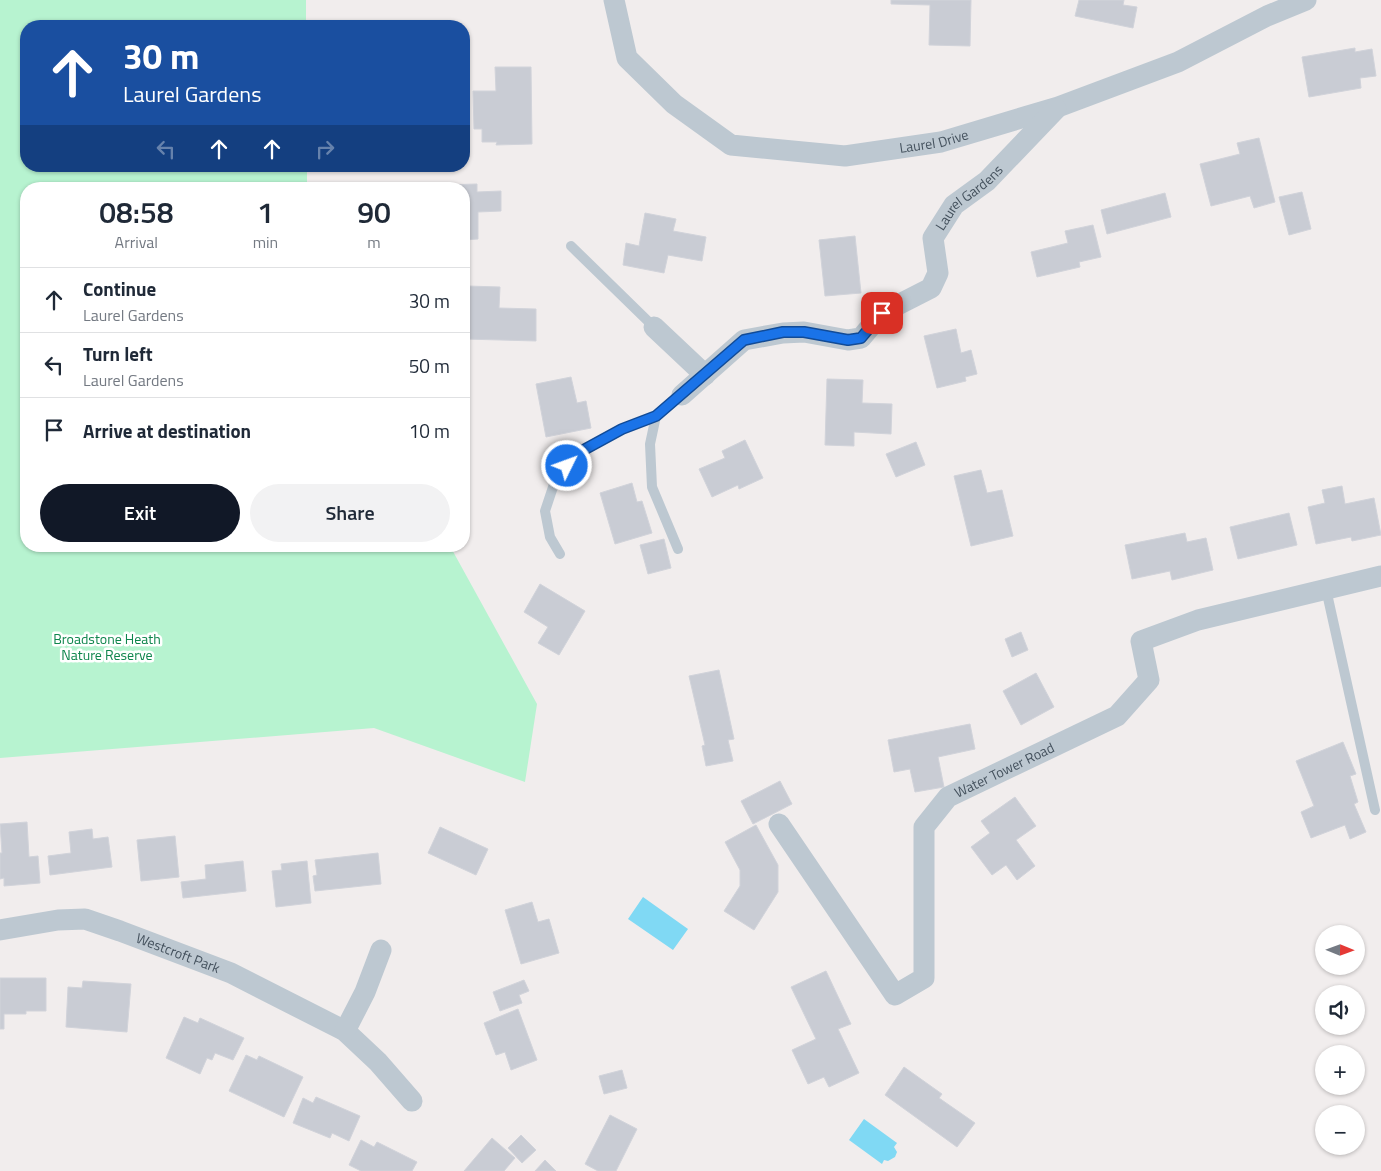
<!DOCTYPE html>
<meta charset="utf-8">
<style>
:root{--surface:#fff;--page:#f2f2f3;--text:#1f2937;--muted:#747a83;--line:#e0e1e3;--accent:#111827}
body{margin:0;font-family:"Titillium Web",sans-serif;background:var(--page);color:var(--text);height:100vh;display:flex;flex-direction:column;font-size:19px;white-space:nowrap}
*{box-sizing:border-box;margin:0}
p{font-size:16px;color:var(--muted)}
.icon{flex:none;width:28px;height:28px;fill:none;stroke:currentColor;stroke-width:2;stroke-linecap:round;stroke-linejoin:round}
.map{position:relative;flex:1;overflow:hidden}
.side{position:absolute;left:20px;top:182px;width:450px;height:370px;display:flex;flex-direction:column;background:var(--surface);border-radius:20px;box-shadow:0 1px 4px #0004}
.side>*{flex:none}
.top-card{position:absolute;left:20px;top:20px;width:450px;height:152px;border-radius:20px;box-shadow:0 1px 4px #0004;background:#1a4fa0;color:#fff;overflow:hidden}
.needle{width:32px;rotate:91deg}
.controls{position:absolute;left:1315px;top:925px;display:grid;gap:10px}
.controls a{display:grid;place-items:center;width:50px;height:50px;border-radius:50%;background:var(--surface);box-shadow:0 1px 4px #0004;font-size:25px}
.pin{position:absolute;display:grid;place-items:center;width:42px;height:42px;color:#fff;margin:-21px;border-radius:10px;box-shadow:0 2px 8px #0006}
.me{position:absolute;width:55px;margin:-28px;rotate:48deg;stroke-linejoin:round;filter:drop-shadow(0 0 4px #0008)}
.turn{display:flex;align-items:center;gap:18px;height:105px;padding:0 20px;font-size:22px}
.turn .icon{width:65px;height:65px;stroke-width:2.5}
.turn b{display:block;font-size:35px;line-height:42px}
.lanes{display:flex;align-items:center;height:48px;padding:0 20px;background:#0003;justify-content:center;gap:25px;direction:ltr}
.lanes .off{opacity:.35}
.eta{display:flex;justify-content:space-evenly;align-items:center;height:85px;text-align:center}
.eta b{font-size:30px;font-weight:600;line-height:35px}
.primary-button{display:flex;gap:10px;margin-top:auto;padding:10px 20px}
.primary-button a{flex:1;height:58px;border-radius:30px;background:var(--accent);color:#fff;font-size:20px;font-weight:600;line-height:58px;text-align:center}
.primary-button a+a{background:var(--page);color:var(--text)}
ul{padding:0;list-style:none}
li{display:flex;align-items:center;gap:15px;height:65px;padding:0 20px;border-top:1px solid var(--line)}
li div{flex:1}
li b{display:block;font-size:19px}
li em{font-style:normal}
.map>svg:first-child{display:block}
.green{fill:#b7f3d0}
.water{fill:#80d9f4}
.building{fill:#c9ccd4;stroke:#d1d3da}
.lines{fill:none;stroke-linecap:round;stroke-linejoin:round}
.lane{stroke:#bdc8d1;stroke-width:10}
.street{stroke:#bdc8d1;stroke-width:21}
.route-casing{stroke:#114b97;stroke-width:12}
.route{stroke:#1a73e8;stroke-width:9}
.labels{text-anchor:middle;stroke-width:5;stroke-linejoin:round;paint-order:stroke}
.street-label{font-size:14px;fill:#44515d;stroke:#fff}
.park-label{font-size:14px;fill:#0e854c;stroke:#fff}
</style>
<div class="map">
<svg width="1381" height="1171" viewBox="0 0 1381 1171">
<rect width="100%" height="100%" fill="#f1eded"/>
<path class="green" d="M0,0H306V26H26V166H307V184L310,189H26V546H450L537,704L525,782L374,728L0,758Z"/>
<path class="water" d="M643,897L688,929L673,950L628,919Z
M864,1119L897,1143L894,1147L897,1152L895,1157L888,1161L884,1160L882,1164L849,1140Z"/>
<path class="building" d="M891,0H971L970,46L929,45L930,5L891,4Z
M1079,0H1124L1123,5L1137,7L1133,28L1075,16Z
M1355,48V52L1372,49L1376,76L1360,78L1361,88L1309,97L1302,57Z
M495,67H531L532,144L496,145L497,142H482V129H474L473,91H496Z
M1259,138L1275,202L1254,208L1250,196L1211,206L1200,164L1240,154L1237,143Z
M477,184V192L501,191V211L478,212V239L464,240V189H441V185Z
M1302,192L1311,229L1289,235L1279,197Z
M1165,193L1171,217L1107,234L1101,210Z
M645,213L676,219L673,231L706,237L702,261L668,255L664,273L623,265L626,243L639,246Z
M1093,225L1101,257L1079,262L1080,267L1037,277L1031,252L1068,243L1065,231Z
M855,236L861,293L825,296L819,240Z
M467,286L500,287L499,308L536,309V341L464,339V321H466Z
M956,329L961,353L971,350L977,374L965,377L966,381L937,388L924,336Z
M571,377L577,403L586,401L591,428L546,437L536,384Z
M827,379L863,380L862,403L892,404L891,434L854,432V446L825,445Z
M745,440L763,478L739,489L738,485L712,497L699,469L725,458L722,451Z
M916,442L925,465L896,477L886,454Z
M981,470L987,493L1002,490L1013,536L971,546L954,476Z
M632,483L637,502L642,501L652,533L615,544L600,493Z
M1342,486L1345,504L1374,498L1381,535L1352,541L1351,537L1316,544L1308,507L1325,503L1322,490Z
M1289,513L1297,545L1238,559L1230,527Z
M1185,533L1187,542L1206,538L1213,570L1172,580L1170,571L1132,579L1125,545Z
M664,539L671,568L648,574L640,545Z
M540,584L585,611L559,655L538,643L548,627L524,612Z
M1021,632L1028,650L1012,657L1005,639Z
M719,670L734,739L728,740L733,761L706,766L702,746L705,745L689,676Z
M1036,673L1054,707L1021,725L1003,691Z
M970,724L975,749L938,757L944,787L915,792L910,769L894,772L888,740Z
M1343,742L1356,774L1350,776L1358,802L1354,804L1366,832L1350,839L1345,825L1311,838L1301,812L1314,806L1296,761Z
M780,781L792,804L753,824L741,801Z
M1015,797L1036,826L1016,840L1035,866L1017,880L1006,865L992,875L971,847L990,833L981,821Z
M27,822L29,857L38,856L40,883L4,886V878L0,879V853H2L0,824Z
M756,825L778,865V892L754,930L724,911L740,886V870L725,842Z
M440,827L488,849L476,875L428,853Z
M92,829L93,839L108,837L112,867L50,875L48,856L71,853L69,832Z
M175,836L179,877L141,881L137,840Z
M378,853L381,884L315,891L313,876L317,875L315,860Z
M243,861L246,891L183,898L181,882L206,879L205,865Z
M307,861L311,903L276,907L272,871L282,870L281,864Z
M532,902L538,922L549,919L559,953L521,964L505,910Z
M826,971L851,1024L838,1029L859,1073L829,1087L824,1077L808,1084L792,1050L816,1039L791,987Z
M0,978H46V1011H26V1014H4V1029H0Z
M524,980L529,991L519,995L522,1003L500,1011L493,992Z
M83,981L131,984L127,1032L66,1027L68,987L82,988Z
M518,1009L537,1060L511,1070L505,1052L496,1055L484,1023Z
M184,1017L198,1023L200,1018L244,1038L233,1060L215,1053L212,1060L207,1058L200,1074L166,1058Z
M246,1055L257,1060L259,1056L303,1077L284,1117L229,1091Z
M904,1067L942,1094L939,1098L975,1123L957,1147L885,1095Z
M622,1070L627,1088L604,1094L599,1076Z
M316,1097L360,1116L349,1141L332,1133L330,1138L293,1123L303,1098L313,1103Z
M610,1115L637,1129L616,1171H598L585,1164Z
M521,1135L536,1150L522,1163L508,1148Z
M492,1138L515,1158L504,1171H464Z
M361,1140L374,1147L377,1142L417,1162L412,1171H361L349,1165Z
M545,1160L556,1171H535Z"/>
<g class="lines">
<path class="lane" d="M571,246L654,327
M678,549L652,487L650,444L656,416L682,395
M560,554L550,537L545,511L556,478L578,453L622,429L656,416
M1326,589L1375,810"/>
<g class="street">
<path id="s1" d="M614,0L627,58L674,104L731,145L845,156L941,142L1058,107L1178,62L1267,16L1306,0"/>
<path d="M654,327L705,375"/>
<path id="s2" d="M682,395L744,340L783,333L804,332L848,340L861,338L882,313L931,288L938,273L933,238L954,205L987,181L1056,109"/>
<path id="s3" d="M779,824L895,995L924,978V827L948,797L1117,716L1149,680L1141,641L1198,620L1381,576"/>
<path id="s4" d="M0,930L58,920L85,919L120,931L231,973L345,1031L378,1062L412,1101"/>
<path d="M345,1031L365,992L381,950"/>
</g>
</g>
<g class="lines">
<defs>
<path id="route" d="M567,466L578,453L622,429L656,416L744,340L783,332H804L848,340L861,338L882,313"/>
</defs>
<use href="#route" class="route-casing"/>
<use href="#route" class="route"/>
</g>
<g class="labels">
<g class="street-label">
<text dy="5" stroke="none"><textPath href="#s1" startOffset="400">Laurel Drive</textPath></text>
<text dy="5" stroke="none"><textPath href="#s2" startOffset="396">Laurel Gardens</textPath></text>
<text dy="5" stroke="none"><textPath href="#s3" startOffset="492">Water Tower Road</textPath></text>
<text dy="5" stroke="none"><textPath href="#s4" startOffset="185">Westcroft Park</textPath></text>
</g>
<g class="park-label">
<text x="107" y="644">Broadstone Heath<tspan x="107" dy="16">Nature Reserve</tspan></text>
</g>
</g>
</svg>
<div class="controls">
<a><svg class="needle" viewBox="-14 -14 28 28"><path d="M0-13l5 13h-10z" fill="#e53935"/><path d="M0 13l5-13h-10z" fill="#747a83"/></svg></a>
<a><svg class="icon" aria-label="sound" viewBox="0 0 24 24"><path d="M4 9h4l5-4v14l-5-4H4zM17 9q2 3 0 6"/></svg></a>
<a>+</a>
<a>−</a>
</div>
<div class="pin" style="left:882px;top:313px;background:#d93025"><svg class="icon" aria-label="arrive" viewBox="0 0 24 24"><path d="M6 21V4h12l-3 4 3 4H6"/></svg></div>
<svg class="me" style="left:567px;top:466px" viewBox="-20 -20 40 40"><circle r="17" fill="#1a73e8" stroke="#fff" stroke-width="3"/><path d="M0-11L8 9 0 5-8 9z" fill="#fff"/></svg>
<div class="top-card">
<div class="turn"><svg class="icon" aria-label="ahead" viewBox="0 0 24 24"><path d="M12 20V5M6 11l6-6 6 6"/></svg><div><b>30 m</b>Laurel Gardens</div></div>
<div class="lanes"><svg class="icon off" aria-label="left" viewBox="0 0 24 24"><path d="M17 20v-9H6M10 6l-5 5 5 5"/></svg><svg class="icon" aria-label="ahead" viewBox="0 0 24 24"><path d="M12 20V5M6 11l6-6 6 6"/></svg><svg class="icon" aria-label="ahead" viewBox="0 0 24 24"><path d="M12 20V5M6 11l6-6 6 6"/></svg><svg class="icon off" aria-label="right" viewBox="0 0 24 24"><path d="M7 20v-9h11M14 6l5 5-5 5"/></svg></div>
</div>
<section class="side">
<div class="eta">
<div><b>08:58</b><p>Arrival</p></div>
<div><b>1</b><p>min</p></div>
<div><b>90</b><p>m</p></div>
</div>
<ul>
<li><svg class="icon" aria-label="ahead" viewBox="0 0 24 24"><path d="M12 20V5M6 11l6-6 6 6"/></svg><div><b>Continue</b><p>Laurel Gardens</p></div><em>30 m</em></li>
<li><svg class="icon" aria-label="left" viewBox="0 0 24 24"><path d="M17 20v-9H6M10 6l-5 5 5 5"/></svg><div><b>Turn left</b><p>Laurel Gardens</p></div><em>50 m</em></li>
<li><svg class="icon" aria-label="arrive" viewBox="0 0 24 24"><path d="M6 21V4h12l-3 4 3 4H6"/></svg><div><b>Arrive at destination</b></div><em>10 m</em></li>
</ul>
<div class="primary-button"><a>Exit</a><a>Share</a></div>
</section>
</div>
